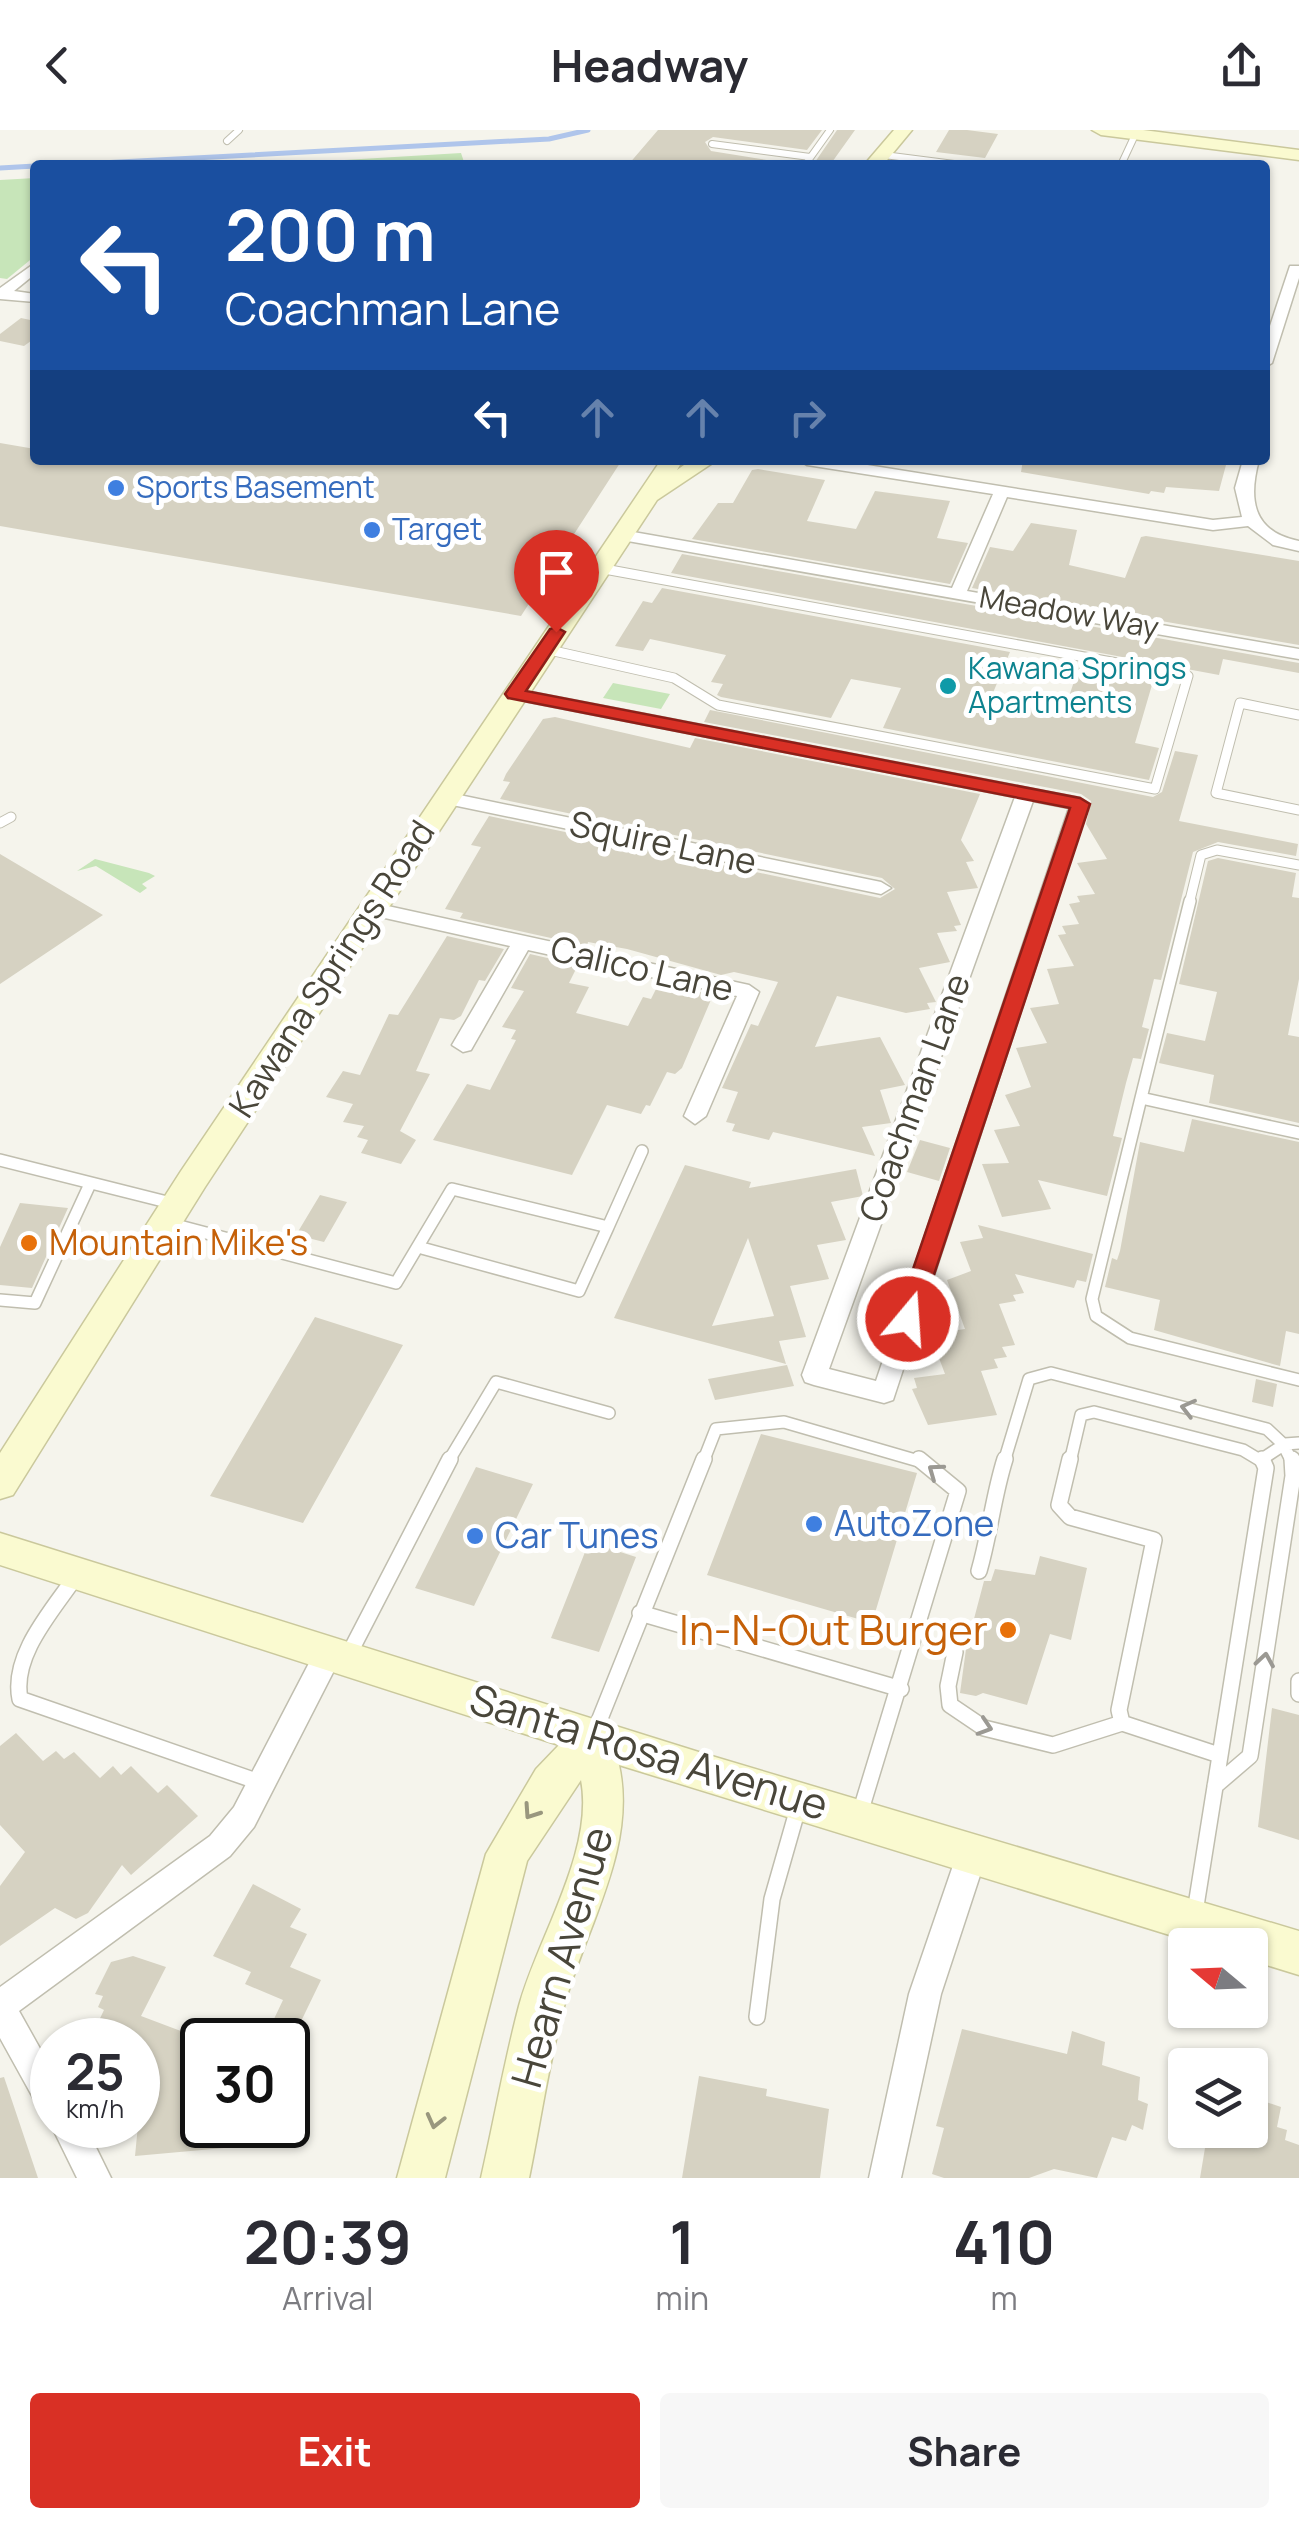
<!DOCTYPE html>
<style>
:root{--surface:#fff;--page:#f7f7f7;--text:#2b2b33;--muted:#7c7c81;--accent:#d93025}
body{margin:0;font-family:Manrope,sans-serif;background:var(--page);color:var(--text);height:100vh;display:flex;flex-direction:column;font-size:38px;white-space:nowrap}
*{box-sizing:border-box;margin:0}
p{font-size:32px;color:var(--muted)}
.icon{flex:none;width:55px;height:55px;fill:none;stroke:currentColor;stroke-width:2;stroke-linecap:round;stroke-linejoin:round}
.map{position:relative;height:2048px;overflow:hidden}
.panel{display:flex;flex-direction:column;background:var(--surface);flex:1}
.panel>*{flex:none}
.top-card{position:absolute;left:30px;top:30px;width:1240px;height:305px;border-radius:10px;box-shadow:0 2px 8px #0004;background:#1a4fa0;color:#fff;overflow:hidden}
.needle{width:65px;rotate:289deg}
.controls{position:absolute;left:1168px;top:1798px;display:grid;gap:20px}
.controls a{display:grid;place-items:center;width:100px;height:100px;border-radius:10px;background:var(--surface);box-shadow:0 2px 8px #0004;font-size:50px}
.speed{position:absolute;left:30px;top:1888px;display:flex;gap:20px;font-size:50px;font-weight:700;text-align:center}
.speed>*{display:grid;place-content:center;width:130px;height:130px;border-radius:50%;background:var(--surface);box-shadow:0 2px 8px #0004;line-height:1}
.speed small{font-size:25px;font-weight:400}
.speed .limit{border:5px solid #111;border-radius:15px;background:#fff;color:#111}
.pin{position:absolute;display:grid;place-items:center;width:85px;height:85px;color:#fff;margin:-102px -42px;border-radius:50% 50% 50% 0;rotate:-45deg;box-shadow:0 0 10px #0007}
.pin .icon{rotate:45deg}
.me{position:absolute;width:110px;margin:-55px;rotate:18deg;stroke-linejoin:round;filter:drop-shadow(0 0 8px #0008)}
.turn{display:flex;align-items:center;gap:35px;height:210px;padding:0 30px;font-size:45px}
.turn .icon{width:130px;height:130px;stroke-width:2.5}
.turn b{display:block;font-size:70px;line-height:85px}
.lanes{display:flex;align-items:center;height:95px;padding:0 30px;background:#0003;justify-content:center;gap:50px;direction:ltr}
.lanes .off{opacity:.35}
.eta{display:flex;justify-content:space-evenly;align-items:center;height:170px;text-align:center}
.eta b{font-size:60px;font-weight:700;line-height:70px}
.action{display:flex;gap:20px;margin-top:auto;padding:20px 30px}
.action a{flex:1;height:115px;border-radius:10px;background:var(--accent);color:#fff;font-size:40px;font-weight:700;line-height:115px;text-align:center}
.action a+a{background:var(--page);color:var(--text)}
header{display:flex;justify-content:space-between;align-items:center;height:130px;padding:0 30px;background:var(--surface);font-size:45px;font-weight:700}
.map>svg:first-child{display:block}
.green{fill:#c7e5b9}
.lines{fill:none;stroke-linecap:round;stroke-linejoin:round}
.stream{stroke:#afc5eb;stroke-width:5}
.building{fill:#d6d2c2;fill-rule:evenodd}
.lane-far3-casing{stroke:#c0beaf;stroke-width:8}
.lane-far2-casing{stroke:#c0beaf;stroke-width:11}
.lane-far1-casing{stroke:#c0beaf;stroke-width:14}
.lane-casing{stroke:#c0beaf;stroke-width:18}
.street-casing{stroke:#c0beaf;stroke-width:3}
.secondary-casing{stroke:#cac89c;stroke-width:3}
.lane-far3{stroke:#fff;stroke-width:6}
.lane-far2{stroke:#fff;stroke-width:9}
.lane-far1{stroke:#fff;stroke-width:11}
.lane{stroke:#fff;stroke-width:15}
.street{fill:#fff;fill-rule:evenodd}
.secondary{fill:#fafad0;fill-rule:evenodd}
.oneway{stroke:#9b9993}
.oneway2{stroke:#99977e}
.route{fill:#d93025;stroke:#8d1f18;stroke-width:2.5}
.shop-dot{fill:#3f7fe0;stroke:#fff;stroke-width:4}
.culture-dot{fill:#0f9aa8;stroke:#fff;stroke-width:4}
.food-dot{fill:#e8710a;stroke:#fff;stroke-width:4}
.labels{text-anchor:middle;stroke-width:10;stroke-linejoin:round;paint-order:stroke}
.far-shop-label{font-size:30px;fill:#366cbe;stroke:#fff;text-anchor:start}
.far-street-label{font-size:30px;fill:#49463a;stroke:#fff}
.far-culture-label{font-size:30px;fill:#0d838f;stroke:#fff;text-anchor:start}
.street-label{font-size:35px;fill:#49463a;stroke:#fff}
.food-label{font-size:35px;fill:#c56008;stroke:#fff;text-anchor:start}
.shop-label{font-size:35px;fill:#366cbe;stroke:#fff;text-anchor:start}
.near-food-label{font-size:42px;fill:#c56008;stroke:#fff;text-anchor:end}
.near-street-label{font-size:42px;fill:#49463a;stroke:#fff}
</style>
<header><svg class="icon" aria-label="back" viewBox="0 0 24 24"><path d="M15 5l-7 7 7 7"/></svg>Headway<svg class="icon" aria-label="share" viewBox="0 0 24 24"><path d="M12 15V3M7 8l5-5 5 5M5 13v7h14v-7"/></svg></header>
<div class="map">
<svg width="1299" height="2048" viewBox="0 0 1299 2048">
<rect width="100%" height="100%" fill="#f5f4ec"/>
<path class="green" d="M461,23L465,35H261Z
M35,48V126L7,149L0,148V50Z
M613,553L670,564L661,579L603,568Z
M95,729L149,743L155,746L142,754L147,758L140,763L96,736L77,741Z"/>
<g class="lines">
<path class="stream" d="M63,35L549,9L588,0
M0,38L35,36"/>
</g>
<path class="building" d="M658,0H822L807,20L713,7L705,12L711,21L798,35H628Z
M837,0H855L830,35H813Z
M949,0H967L998,4L985,28L936,22Z
M21,188L35,191V208L24,216L0,211V204Z
M0,313L35,319V330H622L521,486L0,396Z
M1023,330H1224L1226,335L1219,361L1166,357L1164,363L1151,361L1149,364L1021,342Z
M758,339L825,350L807,391L856,399L875,361L950,371L937,408L968,413L950,454L692,409L718,373H733L752,340Z
M1031,393L1077,400L1069,435L1125,448L1141,407L1146,406L1299,431V515L972,458L990,417L1013,421Z
M682,424L1299,533V543L1223,529L1219,545L671,443Z
M662,458L1010,522L990,570L1063,584L1080,534L1154,548L1135,613L1159,618L1149,650L883,598L901,558L851,549L831,588L721,567L717,565L723,554L711,552L726,525L650,509L643,521L615,516L643,471L652,473Z
M710,580L1153,667L1162,662L1175,621L1198,625L1179,691L1298,714L1296,726L1218,712L1193,722L1161,850L1154,849L1142,897L1149,899L1141,929L1133,928L1126,953L1113,1006L1122,1008L1107,1066L1038,1050L1051,1079L1002,1087L982,1034L1009,1033L994,1000L1020,996L1005,965L1031,957L1016,918L1047,913L1030,878L1059,874L1047,839L1074,836L1058,805L1066,804L1062,796L1079,794L1069,774L1080,772L1077,766L1095,764L1077,733L1107,729L1086,694L1091,671L1081,664L704,592Z
M555,587L690,618L695,608L980,664L961,710L974,731L966,732L978,758L947,762L961,795L954,796L957,801L937,803L950,832L919,838L936,872L927,873L930,879L906,883L837,866L815,917L880,907L905,955L880,960L891,993L862,997L875,1026L773,1002L769,1010L732,1001L735,994L726,992L738,962L722,958L751,894L758,896L778,852L734,842L721,845L627,819L588,812L587,816L460,788L463,783L445,779L481,717L471,715L489,686L880,768L895,759L882,748L500,669L510,652L503,651L506,644L543,589Z
M0,724L103,785L0,854Z
M1218,728L1296,743L1292,767L1299,768V849L1288,905L1299,907V993L1209,973L1214,945L1159,933L1167,903L1205,911L1217,862L1179,854L1208,731Z
M447,806L504,819L485,851L479,850L461,886L454,890L440,888L416,941L430,944L400,1001L416,1010L401,1034L361,1023L368,1010L357,1007L364,996L343,992L353,974L326,967L343,941L360,945L389,884L398,885Z
M530,824L578,835L569,853L589,857L576,883L628,896L643,867L651,869L659,853L713,865L682,938L675,944L667,942L650,976L646,975L641,984L607,975L572,1045L433,1010L467,954L490,960L516,910L511,909L516,900L502,897L524,861L511,858Z
M1192,989L1299,1012V1204L1286,1201L1280,1236L1154,1200L1160,1170L1105,1157L1112,1128L1117,1130L1120,1121L1140,1012L1184,1022Z
M920,1010L950,1018L939,1051L907,1042Z
M685,1035L751,1052L749,1058L856,1039L863,1066L831,1072L846,1110L817,1115L829,1149L790,1156L806,1207L779,1211L786,1234L614,1188ZM748,1108L774,1186L712,1196Z
M320,1065L347,1072L324,1112L296,1105Z
M20,1073L68,1078L32,1158L0,1155V1117Z
M978,1095L1093,1124L1086,1152L1077,1150L1074,1158L1015,1144L1024,1163L1013,1165L1016,1171L999,1174L1015,1215L1002,1217L1007,1227L994,1229L998,1238L981,1241L997,1285L928,1295L912,1259L917,1258L914,1248L945,1244L930,1204L965,1199L947,1150L971,1141L960,1112L983,1108Z
M315,1187L403,1215L303,1393L210,1366Z
M787,1235L794,1256L715,1270L708,1249Z
M1256,1249L1277,1254L1273,1277L1252,1272Z
M761,1304L917,1343L872,1493L707,1445Z
M476,1337L533,1354L474,1476L415,1458Z
M589,1412L636,1427L599,1522L551,1508Z
M1040,1426L1087,1438L1071,1510L1050,1504L1027,1575L983,1563L976,1566L960,1563L966,1519L984,1451H991L995,1439L1035,1445Z
M1272,1578L1299,1585V1710L1258,1697Z
M16,1603L43,1631L56,1621L64,1629L74,1622L100,1648L113,1636L121,1645L131,1636L158,1663L167,1655L198,1686L131,1745L122,1735L88,1783L76,1789L55,1778L0,1816V1756L25,1722L0,1695V1616Z
M253,1754L301,1779L290,1797L307,1804L290,1837L321,1850L292,1910H264L283,1870L245,1854L251,1842L213,1826Z
M133,1826L166,1837L141,1886L202,1909V1953L188,1982L202,1981V1995H226L224,2018L135,2026L139,1985L145,1984L156,1944L138,1937V1910H106L92,1905L104,1880L98,1877L103,1866L95,1864L111,1832Z
M962,1899L1067,1924L1072,1901L1105,1912L1102,1935L1140,1947L1138,1970L1148,1974L1143,2000L1132,1995L1126,2011L1112,2007L1097,2048L1054,2039L1029,2048H944L932,2044L944,1998L936,1996Z
M699,1946L767,1959L766,1966L829,1979L820,2048H682Z
M4,1947L38,2048H0V1948Z
M1254,1968L1281,1977L1277,1997L1287,2000L1285,2010L1299,2015V2048H1200L1208,2000H1250Z"/>
<g class="lines">
<defs>
<path id="lane-far3" d="M227,11L239,0
M712,14L810,27
M884,25L962,35
M805,35L830,0
M1121,35L1135,5
M1009,330L1016,331"/>
<path id="lane-far2" d="M545,519L674,548L718,575L1155,659L1188,546L599,438
M1299,585L1240,573L1216,663L1299,680
M0,693L11,687
M1189,774L1201,725L1217,720L1299,735"/>
<path id="lane-far1" d="M1190,771L1141,968L1299,1003
M1141,968L1092,1169L1096,1186L1130,1208L1299,1250
M0,1030L175,1074
M168,1093L396,1153L452,1059L608,1097L642,1021
M418,1117L579,1161L608,1097
M0,1170L35,1173L90,1054
M1262,1329L1285,1314L1299,1313
M448,1332L496,1252L609,1283
M703,1332L716,1299L784,1292L922,1332
M1004,1332L1029,1249L1051,1243L1267,1299L1283,1314L1292,1332
M1070,1332L1081,1285L1094,1282L1243,1320L1263,1332"/>
<path id="lane" d="M1070,1329L1059,1375L1070,1387L1154,1410L1119,1580L1122,1593L1219,1625
M979,1441C990,1403 993,1367 1005,1329
M76,1446C53,1480 11,1525 20,1569L262,1653
M640,1483L901,1559
M955,1522L948,1556L950,1575L984,1598L1053,1615L1122,1593
M348,1526L450,1329
M1299,1551V1564
M595,1601L704,1329
M1215,1656L1250,1626L1293,1346L1292,1329
M860,1683L958,1361L919,1329
M1195,1782L1266,1338L1262,1329
M757,1887L772,1769L798,1678"/>
<path id="street" d="M35,133V144L14,161L35,164V172L0,169V158Z
M1290,136H1299V148L1272,233L1265,237V211Z
M799,330H836L1213,390L1242,387L1235,358L1243,330H1259C1248,370 1253,402 1299,411V421L1273,415L1248,396L1213,400L1007,367L967,461L1299,519V529L622,410L614,405L622,400L952,458L993,364L807,335Z
M515,559L1080,668L1089,674L893,1270L884,1273L814,1255L805,1252L802,1245L1015,667L509,568V560ZM1033,671L1069,678L876,1251L829,1239Z
M445,662L881,752L891,758L881,764L438,672L436,668Z
M374,773L749,855L759,862L706,986L695,994L684,986L737,866L528,820L471,920L463,922L452,915L510,816L367,784L364,779L367,774Z
M330,1509L340,1512L344,1521L254,1697L230,1726L19,1881L52,1940V1987L41,1982L0,1908V1857L210,1706L234,1677L320,1512Z
M973,1707L983,1711L988,1721L941,1864L901,2048H869L909,1864L958,1721L963,1711Z
M52,1991V1995H85L111,2048H77L51,1995Z"/>
<path id="secondary" d="M894,0H912L883,35H864Z
M1092,0H1143L1299,20V30L1101,5Z
M661,330H683L677,340L691,330H717L657,370L205,1057L13,1365L0,1369V1323L181,1041Z
M0,1403L705,1624L1299,1801V1845L1250,1830V1815H1202L619,1635C637,1717 587,1795 565,1873C549,1930 541,1990 529,2048H481C494,1991 504,1933 519,1876C537,1809 595,1720 581,1650L527,1731L445,2048H397L486,1724L536,1639L559,1615L0,1435Z"/>
</defs>
<use href="#lane-far3" class="lane-far3-casing"/>
<use href="#lane-far2" class="lane-far2-casing"/>
<use href="#lane-far1" class="lane-far1-casing"/>
<use href="#lane" class="lane-casing"/>
<use href="#street" class="street-casing"/>
<use href="#secondary" class="secondary-casing"/>
<use href="#lane-far3" class="lane-far3"/>
<use href="#lane-far2" class="lane-far2"/>
<use href="#lane-far1" class="lane-far1"/>
<use href="#lane" class="lane"/>
<use href="#street" class="street"/>
<use href="#secondary" class="secondary"/>
</g>
<defs><path id="oneway-chevron" d="M-2-3.5L2.5 0L-2 3.5" fill="none" stroke-width="1.6" stroke-linecap="round" stroke-linejoin="round" transform="scale(2.5)"/></defs>
<g class="oneway">
<use href="#oneway-chevron" transform="translate(1188 1278) rotate(-166)"/>
<use href="#oneway-chevron" transform="translate(935 1341) rotate(-144)"/>
<use href="#oneway-chevron" transform="translate(1265 1530) rotate(-81)"/>
<use href="#oneway-chevron" transform="translate(985 1597) rotate(18)"/>
</g>
<g class="oneway2">
<use href="#oneway-chevron" transform="translate(531 1682) rotate(124)"/>
<use href="#oneway-chevron" transform="translate(435 1991) rotate(104)"/>
</g>
<path class="route" d="M556,497L565,502L526,561L1080,668L1090,674L917,1196L908,1199L896,1189L1070,678L508,568L505,564L550,499Z"/>
<g class="shop-dot">
<circle cx="116" cy="358" r="10"/>
<circle cx="372" cy="400" r="10"/>
<circle cx="814" cy="1394" r="10"/>
<circle cx="475" cy="1406" r="10"/>
</g>
<circle class="culture-dot" cx="948" cy="556" r="10"/>
<g class="food-dot">
<circle cx="29" cy="1113" r="10"/>
<circle cx="1008" cy="1500" r="10"/>
</g>
<g class="labels">
<g class="far-shop-label">
<text x="136" y="368">Sports Basement</text>
<text x="392" y="410">Target</text>
</g>
<g class="far-street-label">
<text transform="translate(1069 483) rotate(10)" y="10">Meadow Way</text>
</g>
<g class="far-culture-label">
<text x="968" y="549">Kawana Springs<tspan x="968" dy="34">Apartments</tspan></text>
</g>
<g class="street-label">
<text transform="translate(663 713) rotate(12)" y="12">Squire Lane</text>
<text transform="translate(332 839) rotate(-57)" y="12">Kawana Springs Road</text>
<text transform="translate(642 839) rotate(13)" y="12">Calico Lane</text>
<text transform="translate(915 968) rotate(-70)" y="12">Coachman Lane</text>
</g>
<g class="food-label">
<text x="49" y="1125">Mountain Mike's</text>
</g>
<g class="shop-label">
<text x="834" y="1406">AutoZone</text>
<text x="495" y="1418">Car Tunes</text>
</g>
<g class="near-food-label">
<text x="988" y="1515">In-N-Out Burger</text>
</g>
<g class="near-street-label">
<text transform="translate(649 1622) rotate(17)" y="15">Santa Rosa Avenue</text>
<text transform="translate(562 1827) rotate(-74)" y="15">Hearn Avenue</text>
</g>
</g>
</svg>
<div class="controls">
<a><svg class="needle" viewBox="-14 -14 28 28"><path d="M0-13l5 13h-10z" fill="#e53935"/><path d="M0 13l5-13h-10z" fill="#7c7c81"/></svg></a>
<a><svg class="icon" aria-label="layers" viewBox="0 0 24 24"><path d="M12 4l9 5-9 5-9-5zM3 14l9 5 9-5"/></svg></a>
</div>
<div class="speed"><div>25<small>km/h</small></div><div class="limit">30</div></div>
<div class="pin" style="left:556px;top:502px;background:#d93025"><svg class="icon" aria-label="arrive" viewBox="0 0 24 24"><path d="M6 21V4h12l-3 4 3 4H6"/></svg></div>
<svg class="me" style="left:908px;top:1189px" viewBox="-20 -20 40 40"><circle r="17" fill="#d93025" stroke="#fff" stroke-width="3"/><path d="M0-11L8 9 0 5-8 9z" fill="#fff"/></svg>
<div class="top-card">
<div class="turn"><svg class="icon" aria-label="left" viewBox="0 0 24 24"><path d="M17 20v-9H6M10 6l-5 5 5 5"/></svg><div><b>200 m</b>Coachman Lane</div></div>
<div class="lanes"><svg class="icon" aria-label="left" viewBox="0 0 24 24"><path d="M17 20v-9H6M10 6l-5 5 5 5"/></svg><svg class="icon off" aria-label="ahead" viewBox="0 0 24 24"><path d="M12 20V5M6 11l6-6 6 6"/></svg><svg class="icon off" aria-label="ahead" viewBox="0 0 24 24"><path d="M12 20V5M6 11l6-6 6 6"/></svg><svg class="icon off" aria-label="right" viewBox="0 0 24 24"><path d="M7 20v-9h11M14 6l5 5-5 5"/></svg></div>
</div>
</div>
<section class="panel">
<div class="eta">
<div><b>20:39</b><p>Arrival</p></div>
<div><b>1</b><p>min</p></div>
<div><b>410</b><p>m</p></div>
</div>
<div class="action"><a>Exit</a><a>Share</a></div>
</section>
